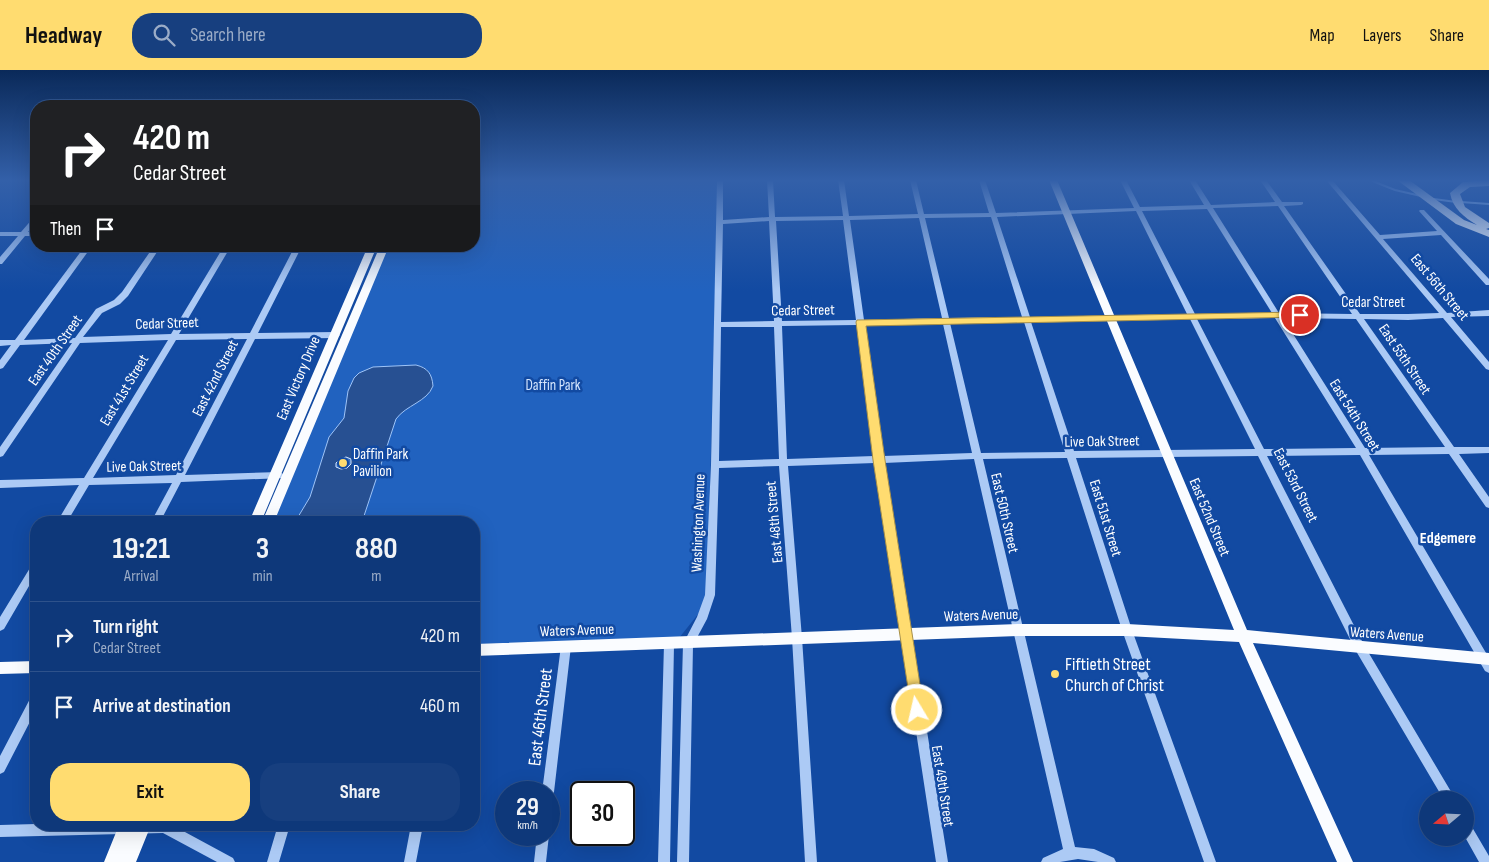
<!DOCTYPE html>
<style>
:root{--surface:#0e387a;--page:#173f7f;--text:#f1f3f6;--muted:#9bacc7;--line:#2e528b;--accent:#ffdc70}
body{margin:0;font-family:"Sofia Sans Condensed",sans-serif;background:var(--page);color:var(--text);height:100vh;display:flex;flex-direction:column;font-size:19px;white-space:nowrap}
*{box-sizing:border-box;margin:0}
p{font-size:16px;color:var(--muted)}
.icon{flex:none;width:28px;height:28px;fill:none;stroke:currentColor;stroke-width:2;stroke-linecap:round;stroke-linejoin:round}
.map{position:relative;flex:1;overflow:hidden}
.side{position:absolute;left:30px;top:446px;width:450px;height:315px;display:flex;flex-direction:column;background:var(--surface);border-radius:20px;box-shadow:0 5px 20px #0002,0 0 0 1px var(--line)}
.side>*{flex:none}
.guide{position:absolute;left:30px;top:30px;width:450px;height:152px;border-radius:20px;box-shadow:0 5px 20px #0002,0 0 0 1px var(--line);background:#202124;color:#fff;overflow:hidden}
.needle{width:32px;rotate:251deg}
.tools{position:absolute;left:1419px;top:721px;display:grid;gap:10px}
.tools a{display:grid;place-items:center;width:55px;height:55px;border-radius:50%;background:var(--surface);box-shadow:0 5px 20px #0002,0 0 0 1px var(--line);font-size:25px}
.speed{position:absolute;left:495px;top:711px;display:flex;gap:10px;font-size:25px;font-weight:700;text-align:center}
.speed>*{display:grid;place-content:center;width:65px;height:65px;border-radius:50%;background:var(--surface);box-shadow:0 5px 20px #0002,0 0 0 1px var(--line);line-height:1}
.speed small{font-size:12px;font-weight:400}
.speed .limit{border:2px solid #111;border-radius:8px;background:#fff;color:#111}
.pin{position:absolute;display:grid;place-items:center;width:42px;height:42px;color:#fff;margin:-21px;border:2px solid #fff;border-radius:50%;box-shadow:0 1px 5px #0007}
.me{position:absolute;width:55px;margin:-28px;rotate:351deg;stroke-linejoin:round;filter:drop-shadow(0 0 4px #0008)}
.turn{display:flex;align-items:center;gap:18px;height:105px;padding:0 20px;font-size:22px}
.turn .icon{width:65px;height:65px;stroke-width:2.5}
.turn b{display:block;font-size:35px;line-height:42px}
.then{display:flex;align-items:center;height:48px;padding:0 20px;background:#0003;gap:10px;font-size:19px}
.eta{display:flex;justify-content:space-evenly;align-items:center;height:85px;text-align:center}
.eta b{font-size:30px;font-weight:700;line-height:35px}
.button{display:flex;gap:10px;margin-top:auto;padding:10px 20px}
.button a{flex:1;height:58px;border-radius:20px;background:var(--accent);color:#111;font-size:20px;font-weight:700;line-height:58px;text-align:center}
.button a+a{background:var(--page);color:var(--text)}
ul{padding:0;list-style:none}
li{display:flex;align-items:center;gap:15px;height:70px;padding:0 20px;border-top:1px solid var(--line)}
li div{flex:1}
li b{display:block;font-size:19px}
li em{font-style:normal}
header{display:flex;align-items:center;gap:30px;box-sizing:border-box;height:70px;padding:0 25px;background:var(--accent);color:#111}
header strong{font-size:24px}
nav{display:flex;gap:28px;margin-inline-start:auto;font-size:18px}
.search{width:350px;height:45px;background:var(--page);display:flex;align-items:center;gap:12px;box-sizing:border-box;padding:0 18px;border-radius:20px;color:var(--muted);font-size:19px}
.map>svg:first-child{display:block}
.green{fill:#2162bf}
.water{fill:#275092;stroke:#9ec4f8}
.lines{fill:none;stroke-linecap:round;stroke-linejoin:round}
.stream{stroke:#9ec4f8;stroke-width:2}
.building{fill:#3771c6;stroke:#d5e6fe}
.minor{fill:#accaf5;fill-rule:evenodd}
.major{fill:#fafcff;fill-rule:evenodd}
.highway{fill:#fff;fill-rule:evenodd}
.route{fill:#ffdc70;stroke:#a68f49}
.poi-dot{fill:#ffdc70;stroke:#124aa2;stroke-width:2}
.labels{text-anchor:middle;stroke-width:5;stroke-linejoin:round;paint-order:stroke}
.street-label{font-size:15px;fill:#fff;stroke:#124aa2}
.park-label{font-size:15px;fill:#d5e6fe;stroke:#124aa2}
.poi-label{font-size:15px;fill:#fff;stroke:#124aa2;text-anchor:start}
.neighbourhood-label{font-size:16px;font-weight:bold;fill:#fff;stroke:#124aa2}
.near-poi-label{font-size:18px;fill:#fff;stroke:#124aa2;text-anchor:start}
.near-street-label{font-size:18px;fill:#fff;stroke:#124aa2}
</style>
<header>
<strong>Headway</strong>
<div class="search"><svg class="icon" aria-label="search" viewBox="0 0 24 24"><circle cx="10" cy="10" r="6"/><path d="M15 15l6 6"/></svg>Search here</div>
<nav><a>Map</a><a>Layers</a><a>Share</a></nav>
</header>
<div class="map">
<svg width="1489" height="792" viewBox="0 0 1489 792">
<rect width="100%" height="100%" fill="#124aa2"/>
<path class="green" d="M474,110H718L707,533L679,568L474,574V452H272L388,176H474Z"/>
<path class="water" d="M416,295C428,298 432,304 433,316C427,332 406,335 396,349L362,452H295L310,427L329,367L344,348L348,321L354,308L359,303L373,297Z"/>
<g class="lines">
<path class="stream" d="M1370,110L1395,120L1421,126
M1434,129L1456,132
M1461,132L1489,134"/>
</g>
<path class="building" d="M346,387L351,389V394L347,398L341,399L336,397V393L340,389Z"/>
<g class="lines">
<path class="minor" d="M717,110H723V150L769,147L767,110H773L775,147L843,146L838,110H844L849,146L918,144L910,110H916L924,144L989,143L979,110H985L996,143L1134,138L1120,110H1126L1140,137L1204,135L1189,110H1195L1211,135L1275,132L1260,110H1266L1282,132H1303V134L1301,135L1284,136L1360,244H1408L1439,243L1326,110H1332L1380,165L1437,161L1419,141L1420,140H1424L1489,209V215H1486L1441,165L1383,169L1447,243L1489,240V246L1451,247L1489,292V300L1486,299L1443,248L1408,250L1364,249L1454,377H1489V383L1459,384L1489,427V438L1486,437L1449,384L1369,385L1489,588V603L1485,601L1360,385L1267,386L1364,575L1456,730H1444L1356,581L1258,386L1076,388L1132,560L1216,792H1204L1122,560L1067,388L983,389L1075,777L1094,779L1114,788L1116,792H1098L1078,789L1060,792H1041L1043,788L1063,779L974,389L884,393L948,792H936L875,393L788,396L802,568L817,792H805L792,568L779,396L719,398L715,525L707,549L693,575L689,792H677L683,574L697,547L705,525L711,395ZM1278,136L1352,244L1279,243L1213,138ZM1207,139L1272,243L1195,244L1142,141ZM1136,141L1187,244L1030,247L997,147ZM991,147L1022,247L949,248L925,148ZM919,148L942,248L864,250L850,150ZM843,150L856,250L782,251L776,151ZM769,151L774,251L721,252L723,154ZM1275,248L1356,378L1264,379L1197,249ZM1283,248L1356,249L1445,377L1365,378ZM1190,249L1255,379L1074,381L1031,252ZM1024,252L1065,382L981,383L950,253ZM943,254L972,383L883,386L864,255ZM857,255L874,386L787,389L782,256ZM721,257H774L779,389L719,391Z
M36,146V152L28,162H36V166H25L2,194H0V187L18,166H0V162H21L34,147Z
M85,176H92L24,270L75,268L96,239L114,230L122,222L154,176H161L128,226L120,234L102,243L83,267L171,264L224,176H231L179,264L250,263L295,176H302L258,263L336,262L340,265L336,268L255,269L185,405L280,402L283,404L284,406L283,408L181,412L160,452H151L172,413L89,415L67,452H57L79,415L0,418V410L84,408L168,270L80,273L3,386L0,387V377L72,273L20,275L3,298L0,299V290L11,275L0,276V270H15ZM247,269L176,405L93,408L176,270Z
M36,492V504L4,559L0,561V547L33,493Z
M669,569L673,571L674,574L670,792H658L664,574L665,571Z
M566,571L570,573L571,576L554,722L552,726L549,727V722H542L561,576L562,573Z
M36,624V640L4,702L0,704V686L32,625Z
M1465,750L1469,752L1489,786V792H1479L1465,767Z
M36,754L172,755L233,788L235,792H217L163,763L0,767V755Z
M278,755H290L279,792H267Z
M411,755H423L416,792H404Z
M537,765H549L546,792H534Z"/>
<path class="major" d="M1049,110H1057L1247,560L1489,583V595L1253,573L1353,792H1337L1239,572L1127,566H1018L474,586V574L1018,554H1127L1234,560Z
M368,176H377L261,452H249Z
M380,176H389L274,452H262Z
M36,591V603L0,604V592Z
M119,755H135L120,792H104Z
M135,755H151L136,792H120Z"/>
<path class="highway" d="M1397,110H1409L1464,150L1477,155C1464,147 1453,139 1450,123L1463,112L1489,110V116L1470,117L1460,124L1465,137L1489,153V158L1486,159L1489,160V167L1456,154Z"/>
</g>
<linearGradient id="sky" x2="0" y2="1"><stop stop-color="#0a2959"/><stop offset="0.5" stop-color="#3360a9"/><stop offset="1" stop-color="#3360a9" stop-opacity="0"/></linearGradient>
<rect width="1489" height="221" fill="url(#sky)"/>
<path class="route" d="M1300,242L1303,243V247L866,256L885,390L924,640L922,644L917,646L912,644L873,390L856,252L857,250Z"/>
<g class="poi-dot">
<circle cx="343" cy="393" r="5"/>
<circle cx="1055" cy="604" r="5"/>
</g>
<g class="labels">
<g class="street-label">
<text transform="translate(1440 217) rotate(50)" y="5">East 56th Street</text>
<text x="1373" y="237">Cedar Street</text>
<text transform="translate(803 240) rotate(-1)" y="5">Cedar Street</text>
<text transform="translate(167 253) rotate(-2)" y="5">Cedar Street</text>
<text transform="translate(55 280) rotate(-55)" y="5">East 40th Street</text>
<text transform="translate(1405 289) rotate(56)" y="5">East 55th Street</text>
<text transform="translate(215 308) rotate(-63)" y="5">East 42nd Street</text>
<text transform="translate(298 308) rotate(-67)" y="5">East Victory Drive</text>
<text transform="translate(124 320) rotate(-59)" y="5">East 41st Street</text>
<text transform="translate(1355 345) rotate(58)" y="5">East 54th Street</text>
<text transform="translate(1102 371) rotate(-1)" y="5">Live Oak Street</text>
<text transform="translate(144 396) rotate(-1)" y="5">Live Oak Street</text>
<text transform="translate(1296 415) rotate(63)" y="5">East 53rd Street</text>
<text transform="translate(1005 443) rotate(77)" y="5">East 50th Street</text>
<text transform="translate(1210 447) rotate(67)" y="5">East 52nd Street</text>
<text transform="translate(1106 448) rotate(73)" y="5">East 51st Street</text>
<text transform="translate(774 452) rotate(-95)" y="5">East 48th Street</text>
<text transform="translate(698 453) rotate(-88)" y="5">Washington Avenue</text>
<text transform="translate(981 545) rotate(-2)" y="5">Waters Avenue</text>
<text transform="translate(577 560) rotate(-2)" y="5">Waters Avenue</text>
<text transform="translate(1387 564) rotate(4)" y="5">Waters Avenue</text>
<text transform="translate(943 716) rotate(81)" y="5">East 49th Street</text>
</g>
<g class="park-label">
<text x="553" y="320">Daffin Park</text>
</g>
<g class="poi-label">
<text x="353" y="389">Daffin Park<tspan x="353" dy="17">Pavilion</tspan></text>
</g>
<g class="neighbourhood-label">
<text x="1448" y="473">Edgemere</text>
</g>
<g class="near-poi-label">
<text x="1065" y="600">Fiftieth Street<tspan x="1065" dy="21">Church of Christ</tspan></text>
</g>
<g class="near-street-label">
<text transform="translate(540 647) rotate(-83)" y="6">East 46th Street</text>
</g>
</g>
</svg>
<div class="tools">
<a><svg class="needle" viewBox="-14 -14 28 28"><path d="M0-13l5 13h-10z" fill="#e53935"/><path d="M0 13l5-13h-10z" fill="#9bacc7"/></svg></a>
</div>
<div class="speed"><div>29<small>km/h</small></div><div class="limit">30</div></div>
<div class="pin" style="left:1300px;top:245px;background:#d93025"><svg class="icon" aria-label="arrive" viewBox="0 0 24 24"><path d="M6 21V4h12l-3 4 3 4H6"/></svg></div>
<svg class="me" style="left:917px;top:640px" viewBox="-20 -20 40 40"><circle r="17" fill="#ffdc70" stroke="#fff" stroke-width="3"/><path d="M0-11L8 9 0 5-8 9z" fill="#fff"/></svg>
<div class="guide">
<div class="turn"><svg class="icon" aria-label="right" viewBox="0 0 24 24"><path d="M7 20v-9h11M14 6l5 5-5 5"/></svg><div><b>420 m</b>Cedar Street</div></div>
<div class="then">Then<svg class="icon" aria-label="arrive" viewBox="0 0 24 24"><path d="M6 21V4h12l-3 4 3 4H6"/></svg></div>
</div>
<section class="side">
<div class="eta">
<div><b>19:21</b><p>Arrival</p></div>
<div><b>3</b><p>min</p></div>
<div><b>880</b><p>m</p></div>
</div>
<ul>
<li><svg class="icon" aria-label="right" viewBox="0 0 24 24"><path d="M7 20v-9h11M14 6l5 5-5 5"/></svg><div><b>Turn right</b><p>Cedar Street</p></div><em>420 m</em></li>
<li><svg class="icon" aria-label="arrive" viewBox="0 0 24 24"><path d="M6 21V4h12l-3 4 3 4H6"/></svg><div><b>Arrive at destination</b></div><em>460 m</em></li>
</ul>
<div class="button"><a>Exit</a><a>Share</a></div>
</section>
</div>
